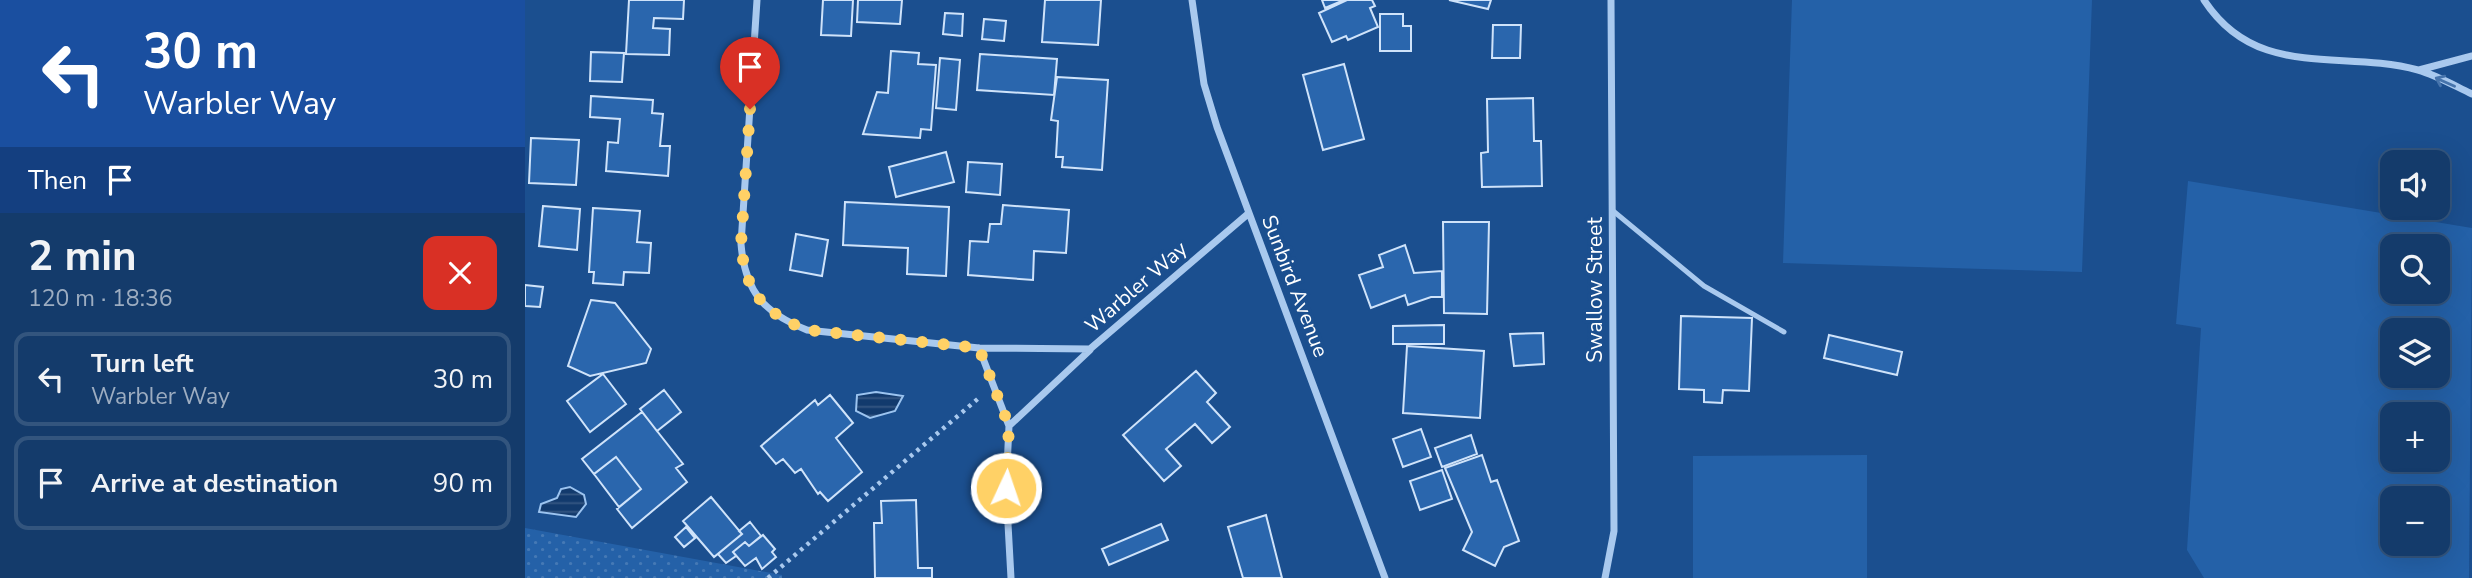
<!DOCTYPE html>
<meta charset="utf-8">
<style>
:root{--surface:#143b6b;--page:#214673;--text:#f1f3f6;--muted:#9dadc1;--line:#33557e}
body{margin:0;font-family:"Nunito Sans",sans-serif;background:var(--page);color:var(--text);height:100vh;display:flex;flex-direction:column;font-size:26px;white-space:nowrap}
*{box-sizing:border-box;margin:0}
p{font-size:23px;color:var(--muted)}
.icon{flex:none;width:38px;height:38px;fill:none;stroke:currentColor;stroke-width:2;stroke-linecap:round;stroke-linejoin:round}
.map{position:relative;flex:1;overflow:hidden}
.panel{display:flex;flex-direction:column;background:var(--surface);width:525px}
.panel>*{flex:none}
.hud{background:#1a4fa0;color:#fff;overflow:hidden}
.controls{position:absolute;left:1855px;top:150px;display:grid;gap:14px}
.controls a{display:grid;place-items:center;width:70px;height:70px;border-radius:14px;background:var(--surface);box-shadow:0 7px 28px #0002,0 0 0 2px var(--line);font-size:35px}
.pin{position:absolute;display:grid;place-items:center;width:60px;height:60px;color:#fff;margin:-72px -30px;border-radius:50% 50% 50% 0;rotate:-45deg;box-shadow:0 0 7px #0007}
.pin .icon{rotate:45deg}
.me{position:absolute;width:77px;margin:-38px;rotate:3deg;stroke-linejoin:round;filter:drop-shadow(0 0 5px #0008)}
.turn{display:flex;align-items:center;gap:24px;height:147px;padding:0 28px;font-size:32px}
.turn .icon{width:91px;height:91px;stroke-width:2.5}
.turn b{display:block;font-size:49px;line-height:60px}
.then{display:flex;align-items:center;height:66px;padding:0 28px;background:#0003;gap:14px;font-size:26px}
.round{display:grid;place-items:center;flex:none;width:74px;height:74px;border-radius:14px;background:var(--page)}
.head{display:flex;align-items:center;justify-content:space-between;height:119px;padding:0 28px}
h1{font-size:42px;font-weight:700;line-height:52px}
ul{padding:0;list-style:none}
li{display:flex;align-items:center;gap:21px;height:94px;margin:0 14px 10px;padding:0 14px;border:4px solid var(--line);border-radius:14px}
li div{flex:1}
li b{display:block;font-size:26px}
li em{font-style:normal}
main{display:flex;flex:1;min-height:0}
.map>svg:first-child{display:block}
.grass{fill:#2461a8;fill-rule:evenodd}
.park{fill:url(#park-dots)}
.water{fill:url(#water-rules);stroke:#9cc4f0;stroke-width:2}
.building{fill:#2a66ad;stroke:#cfe3fa;stroke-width:2}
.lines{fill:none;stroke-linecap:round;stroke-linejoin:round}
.path{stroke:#a9c9ee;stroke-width:4.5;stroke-dasharray:3.5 5;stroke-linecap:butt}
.service{stroke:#a9c9ee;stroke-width:5}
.minor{stroke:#a9c9ee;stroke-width:7}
.oneway{stroke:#4674ac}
.route{stroke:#ffd166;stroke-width:12;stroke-dasharray:0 21.6}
.labels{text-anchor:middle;stroke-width:7;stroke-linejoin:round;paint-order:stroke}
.street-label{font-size:21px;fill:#fff;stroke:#1b4f8f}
</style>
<main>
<section class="panel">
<div class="hud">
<div class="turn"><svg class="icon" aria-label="left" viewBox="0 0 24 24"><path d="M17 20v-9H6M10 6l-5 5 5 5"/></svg><div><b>30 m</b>Warbler Way</div></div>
<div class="then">Then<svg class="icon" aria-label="arrive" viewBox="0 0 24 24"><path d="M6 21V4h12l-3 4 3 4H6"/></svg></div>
</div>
<div class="head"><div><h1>2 min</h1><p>120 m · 18:36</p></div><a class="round" style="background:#d93025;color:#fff"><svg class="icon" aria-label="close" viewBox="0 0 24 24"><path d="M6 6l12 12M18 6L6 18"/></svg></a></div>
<ul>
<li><svg class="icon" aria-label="left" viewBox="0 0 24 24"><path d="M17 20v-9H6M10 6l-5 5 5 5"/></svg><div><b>Turn left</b><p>Warbler Way</p></div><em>30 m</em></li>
<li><svg class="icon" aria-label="arrive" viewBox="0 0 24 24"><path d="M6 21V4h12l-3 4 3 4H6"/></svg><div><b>Arrive at destination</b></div><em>90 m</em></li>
</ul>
</section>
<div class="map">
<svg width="1947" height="578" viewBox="0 0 1947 578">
<defs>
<pattern id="park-dots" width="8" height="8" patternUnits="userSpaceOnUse" patternTransform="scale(1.75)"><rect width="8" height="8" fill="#2461a8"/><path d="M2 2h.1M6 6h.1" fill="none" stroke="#4579b5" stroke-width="1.8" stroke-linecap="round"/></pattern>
<pattern id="water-rules" width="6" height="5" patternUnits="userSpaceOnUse" patternTransform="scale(1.75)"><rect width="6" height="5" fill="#123a6d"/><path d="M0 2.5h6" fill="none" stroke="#365883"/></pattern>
</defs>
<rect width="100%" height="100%" fill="#1b4f8f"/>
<path class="grass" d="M1267,0H1567L1557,272L1258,263Z
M1663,181L1947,228L1944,578H1679L1662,550L1676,328L1651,324ZM1867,247H1913V292H1867ZM1867,331H1913V376H1867ZM1867,415H1913V460H1867ZM1867,499H1913V544H1867Z
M1342,455V578H1168V456Z"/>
<path class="park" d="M0,528L257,575V578H0Z"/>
<path class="water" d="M351,392L378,396L370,411L345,418L331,411L332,395Z
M45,487L59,495L61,504L51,517L14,512L16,504L32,498L36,489Z"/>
<path class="building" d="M104,0H159L158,19L129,18L128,28L145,29L144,55L101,54Z
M298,0H328L326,36L296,35Z
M333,0H377L375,24L332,22Z
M520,0H576L573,45L517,42Z
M797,0H819L800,8Z
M822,0H847L850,6L845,8L853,27L823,40L821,36L807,42L794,13Z
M924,0H966L963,9Z
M420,13L438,14L437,36L418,34Z
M855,14H878V26H886V51H855Z
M459,19L481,21L479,41L457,39Z
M968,25H996L995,58H967Z
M366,51L394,53L393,64L411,65L406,130L396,129L395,138L338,134L352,92L363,93Z
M66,52L99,53L97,82L65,81Z
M455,54L532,59L529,95L452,90Z
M415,58L435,60L431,110L411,108Z
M819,64L839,139L798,150L778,75Z
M532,77L583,80L577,170L537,167L538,157H531L533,121L526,120Z
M66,96L128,100L127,113L138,114L135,146H145L143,176L81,171L83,142L93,143L95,119L65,117Z
M1008,98L1009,141H1016L1017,186L957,187L956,153L963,152L962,99Z
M6,138L54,140L51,185L4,183Z
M421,152L429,182L371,197L364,167Z
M443,162L477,164L475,195L441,192Z
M320,202L424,207L421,276L382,274L383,248L318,245Z
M478,205L544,210L541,253L509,251L508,280L443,275L445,241L463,242L465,224H476Z
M18,206L55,209L52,250L14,246Z
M68,208L115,211L112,242L126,243L124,273L99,272L98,285L68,283L69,272H64Z
M918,222H964L962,314L919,313Z
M271,234L303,240L297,276L265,270Z
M880,245L889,273L917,271V297H906L883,305L880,295L846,308L834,275L858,267L854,255Z
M0,285L18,287L15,307L0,306Z
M66,300L90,303L126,349L121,363L65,376L43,366Z
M1156,316L1227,318L1224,391L1198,390L1197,403L1179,402V390L1154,389Z
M919,325V344H868V326Z
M1018,333L1019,364L989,366L985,334Z
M1304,335L1377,352L1372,375L1299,358Z
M882,346L959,351L955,418L878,413Z
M671,371L691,393L682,402L705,427L687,443L670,424L641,449L656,466L639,481L598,435Z
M78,374L101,404L65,432L42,401Z
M139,390L156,412L132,431L115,409Z
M305,395L328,423L311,438L337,472L303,501L295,492L293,494L276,469L270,473L258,459L251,464L236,446L290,400L293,405Z
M117,412L158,464L151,468L162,482L107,528L92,509L116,489L91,457L69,474L57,459Z
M896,429L906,457L878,467L868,439Z
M946,435L952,454L917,467L910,448Z
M957,455L966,482L972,480L994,541L979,547L970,566L938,550L947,532L920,468Z
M91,457L116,489L94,507L69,474Z
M917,470L927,499L895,510L885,481Z
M186,497L217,534L189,557L158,521Z
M391,500L393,568H407V578H350L349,523H357L356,501Z
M741,515L757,578H718L703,527Z
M225,522L236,536L224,546L220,542L208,552L211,556L201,563L193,554L217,534L214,531Z
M636,524L643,540L584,565L577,549Z
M161,527L170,538L159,547L150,537Z
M238,535L250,549L247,552L251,557L237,569L231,558L220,566L208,552L220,542L224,546Z"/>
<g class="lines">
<path class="path" d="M243,578L455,397"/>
<path class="service" d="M1087,210L1179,286L1259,332"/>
<path class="minor" d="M232,0L216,244C220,292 239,313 282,330L454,348L565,349L724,213
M667,0L679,84L692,127L860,578
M1679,0C1732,81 1815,49 1893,70C1911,75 1930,86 1947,94
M1894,70L1947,56
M454,348L484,426L481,488L486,578
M484,426L565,350
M1080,578L1089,531L1086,0"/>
</g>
<defs><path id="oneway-shaft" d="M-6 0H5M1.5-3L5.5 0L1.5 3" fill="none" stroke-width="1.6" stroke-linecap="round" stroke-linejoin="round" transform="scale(1.75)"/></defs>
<use class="oneway" href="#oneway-shaft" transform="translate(1920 82) rotate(-156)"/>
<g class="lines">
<path class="route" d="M225,109L216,244C220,292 239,313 282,330L454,348L484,426L481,488"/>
</g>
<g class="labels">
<g class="street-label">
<text transform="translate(770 286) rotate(69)" y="7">Sunbird Avenue</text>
<text transform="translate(611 287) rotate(-41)" y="7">Warbler Way</text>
<text transform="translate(1070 290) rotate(-90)" y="7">Swallow Street</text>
</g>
</g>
</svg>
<div class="controls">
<a><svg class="icon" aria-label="sound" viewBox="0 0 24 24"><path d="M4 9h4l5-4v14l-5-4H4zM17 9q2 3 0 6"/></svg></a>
<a><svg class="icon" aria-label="search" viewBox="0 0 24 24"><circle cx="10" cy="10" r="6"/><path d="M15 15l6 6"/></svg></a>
<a><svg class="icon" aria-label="layers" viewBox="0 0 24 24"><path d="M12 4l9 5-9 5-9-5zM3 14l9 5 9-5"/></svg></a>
<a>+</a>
<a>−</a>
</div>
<div class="pin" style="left:225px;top:109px;background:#d93025"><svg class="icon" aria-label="arrive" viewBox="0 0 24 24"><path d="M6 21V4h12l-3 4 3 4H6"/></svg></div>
<svg class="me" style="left:481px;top:488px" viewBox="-20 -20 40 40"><circle r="17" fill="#ffd166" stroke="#fff" stroke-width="3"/><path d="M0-11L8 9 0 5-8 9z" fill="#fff"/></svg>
</div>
</main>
